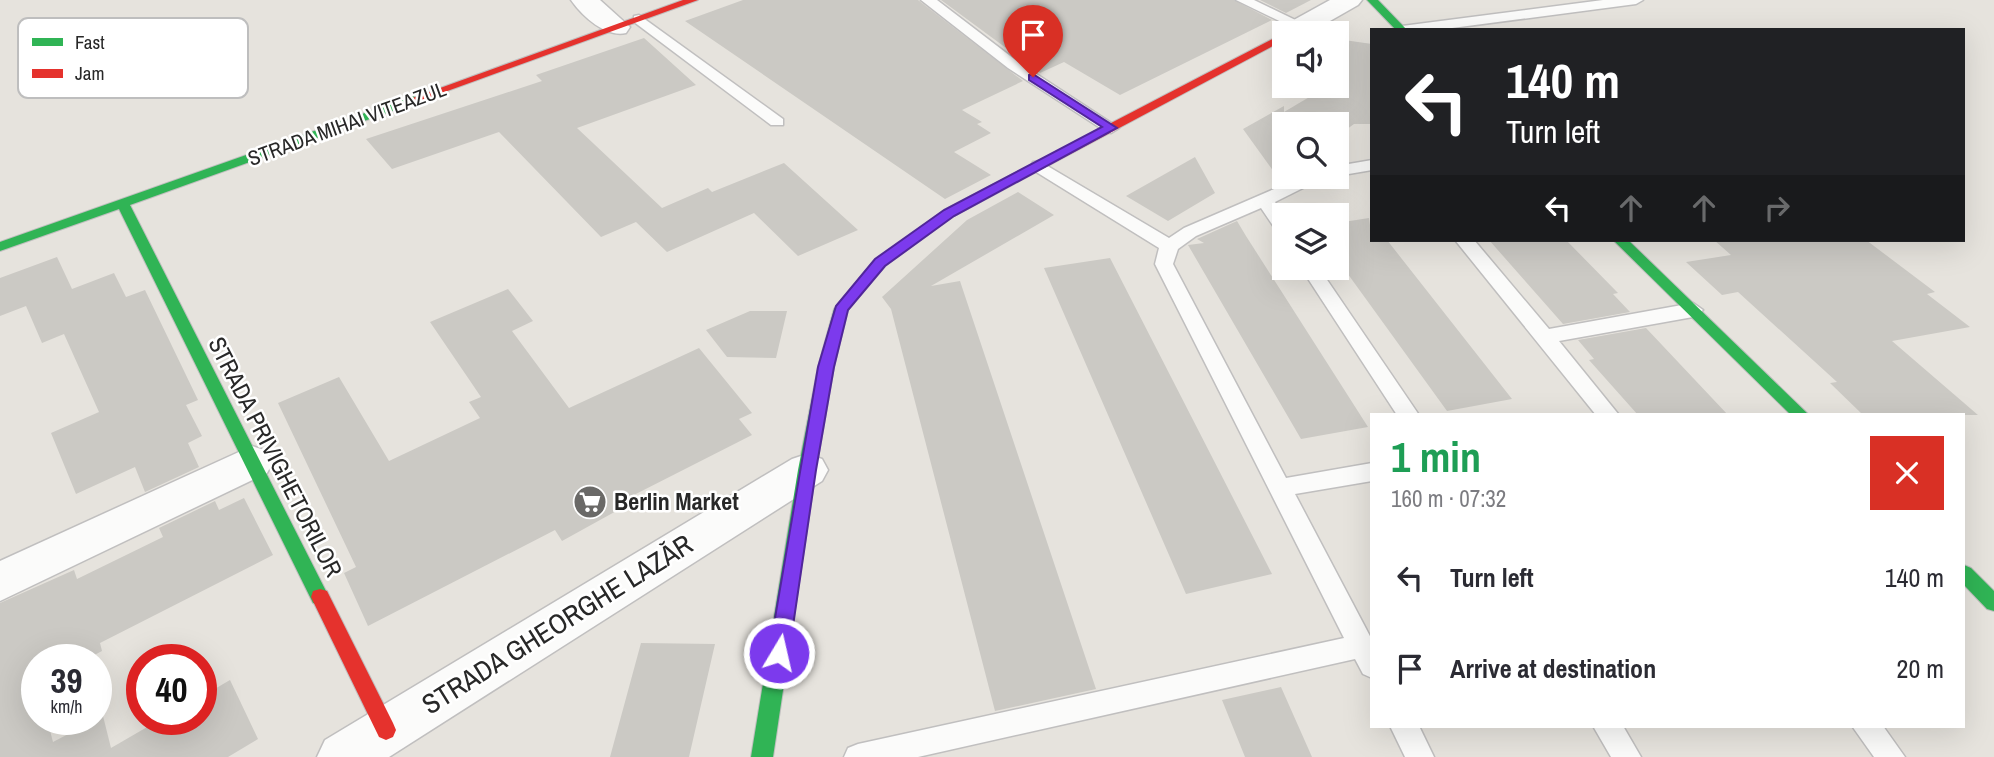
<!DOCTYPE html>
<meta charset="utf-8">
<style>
:root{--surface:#fff;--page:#f2f2f3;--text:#2b2b33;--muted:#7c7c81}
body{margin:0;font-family:"Archivo Narrow",sans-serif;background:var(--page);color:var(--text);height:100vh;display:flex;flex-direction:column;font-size:26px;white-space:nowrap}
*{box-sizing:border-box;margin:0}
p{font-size:23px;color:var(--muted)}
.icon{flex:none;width:38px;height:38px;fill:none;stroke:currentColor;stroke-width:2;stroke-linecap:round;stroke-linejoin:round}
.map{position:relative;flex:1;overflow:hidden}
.side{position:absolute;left:1370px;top:413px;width:595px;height:315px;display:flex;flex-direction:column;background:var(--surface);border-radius:0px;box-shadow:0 7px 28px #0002}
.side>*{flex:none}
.guide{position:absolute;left:1370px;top:28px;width:595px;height:214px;border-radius:0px;box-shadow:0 7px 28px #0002;background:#202124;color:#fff;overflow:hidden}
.controls{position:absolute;left:1272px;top:21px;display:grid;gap:14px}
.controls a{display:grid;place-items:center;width:77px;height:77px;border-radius:0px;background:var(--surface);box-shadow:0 7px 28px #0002;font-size:35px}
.speed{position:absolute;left:21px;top:644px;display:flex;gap:14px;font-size:35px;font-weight:700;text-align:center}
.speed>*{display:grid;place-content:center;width:91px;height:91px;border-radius:50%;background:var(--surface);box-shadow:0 7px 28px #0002;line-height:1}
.speed small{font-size:18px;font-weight:400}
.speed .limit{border:10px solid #d22;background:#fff;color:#111}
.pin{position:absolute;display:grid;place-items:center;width:60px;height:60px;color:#fff;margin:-72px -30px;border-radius:50% 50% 50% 0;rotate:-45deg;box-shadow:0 0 7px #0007}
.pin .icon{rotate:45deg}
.me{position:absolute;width:77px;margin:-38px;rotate:9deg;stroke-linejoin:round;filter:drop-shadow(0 0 5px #0008)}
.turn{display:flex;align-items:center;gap:24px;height:147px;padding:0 21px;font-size:32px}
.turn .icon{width:91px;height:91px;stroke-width:2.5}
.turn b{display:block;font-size:49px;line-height:60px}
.lanes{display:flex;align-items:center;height:66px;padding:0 21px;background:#0003;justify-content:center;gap:35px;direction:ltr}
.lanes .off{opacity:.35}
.round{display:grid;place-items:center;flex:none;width:74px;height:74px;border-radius:0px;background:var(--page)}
.headline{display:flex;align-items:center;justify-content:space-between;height:119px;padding:0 21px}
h1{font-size:42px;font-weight:800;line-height:52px;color:#1e9e55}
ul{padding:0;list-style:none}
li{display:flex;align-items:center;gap:21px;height:91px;padding:0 21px}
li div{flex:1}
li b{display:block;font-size:26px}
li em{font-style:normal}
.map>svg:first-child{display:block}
.building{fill:#cbc9c4}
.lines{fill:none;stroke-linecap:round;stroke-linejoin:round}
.lane-casing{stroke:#c0bfbf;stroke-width:3}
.street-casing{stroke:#c0bfbf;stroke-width:3}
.fast-casing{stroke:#c0bfbf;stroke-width:2}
.jam-casing{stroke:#c0bfbf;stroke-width:2}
.lane{fill:#fbfbfa;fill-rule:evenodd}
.street{fill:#fbfbfa;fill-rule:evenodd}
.fast{fill:#30b455;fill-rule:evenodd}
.jam{fill:#e5322d;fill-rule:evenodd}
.route{fill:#7c3aed;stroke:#51269a;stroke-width:2}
.labels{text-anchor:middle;stroke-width:5;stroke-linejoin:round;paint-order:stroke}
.far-street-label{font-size:21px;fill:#282828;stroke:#fff}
.street-label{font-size:24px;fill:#282828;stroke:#fff}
.poi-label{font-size:24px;font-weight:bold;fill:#282828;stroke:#fff;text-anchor:start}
.near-street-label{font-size:28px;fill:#282828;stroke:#fff}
.key{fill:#fff;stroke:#bebebe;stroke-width:2}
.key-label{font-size:19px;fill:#282828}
</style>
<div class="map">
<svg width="1994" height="757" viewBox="0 0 1994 757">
<rect width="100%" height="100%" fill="#e6e3dd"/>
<path class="building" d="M743,0H918L1023,81L962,110L982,122L977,124L991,133L954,152L991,175L945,199L685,21Z
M941,0H1234L1272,20L1120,95L1064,62L1040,73Z
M1260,0H1311L1286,13Z
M644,38L696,85L577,128L662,208L708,188L712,192L784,163L858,230L798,256L754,213L667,252L636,222L601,237L499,132L392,169L366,139L542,81L536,75Z
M1337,39L1372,44V124H1354L1343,132L1337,129V124H1284L1282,183L1243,129L1284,106V112L1328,86H1337Z
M1195,157L1215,193L1168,221L1126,196Z
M1018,192L1054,215L931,286L960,281L1096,689L995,711L891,309L882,297L967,220Z
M1369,218L1372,240H1387L1512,399L1447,411L1337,259V223Z
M1237,221L1246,236L1368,427L1301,439L1188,245L1204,243L1197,239Z
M1489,240H1566L1618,293L1613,294L1630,312L1563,324Z
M1714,240H1866L1935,292L1927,294L1970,327L1892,341L1978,415H1863L1830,383L1837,382L1738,292L1722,295L1686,262L1731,255Z
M57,257L72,289L114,273L126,297L145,290L198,400L186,405L202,436L188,443L199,467L145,492L135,467L76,494L51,433L99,412L64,334L42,343L26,306L0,316V278Z
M1110,258L1272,574L1186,594L1044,268Z
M508,289L533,321L512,331L569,408L699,348L752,413L739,419L752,435L626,499L629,504L562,541L555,530L368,626L344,573L356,567L278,403L339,377L389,461L480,418L469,402L481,397L430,322Z
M750,311H787L776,358L727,357L706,330Z
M1646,328L1728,415H1638L1589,360L1594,359L1578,340Z
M244,498L273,555L100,643L102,651L85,660H34L37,719H47L53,742L103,716L111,748L161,719H201V697L230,680L258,739L228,757H0V603L74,570L77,579L163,537L159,528L215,501L219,510Z
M641,643L715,644L689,757H610Z
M1281,687L1312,757H1245L1222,700Z"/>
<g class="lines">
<defs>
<path id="lane" d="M921,0H937L1018,62L1119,128L1111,133L1105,131L1008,68Z
M1236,0H1254L1310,27L1298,30Z
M1603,0H1643L1636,4L1437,30H1395L1402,26Z
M639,15L783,119V125H771L634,22V16Z
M1372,160V170L1337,176V166Z
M1039,161L1169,238L1184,228L1302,177H1325L1275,202L1284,216V234L1278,233L1261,208L1196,236L1178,249L1173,264L1286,478L1372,463V481L1295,494L1372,640V678L1363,674L1355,659L918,757H844L848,748L858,744L1344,638L1155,264L1159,248L1033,170L1031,166L1033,162Z
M1455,240H1474L1549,329L1693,303L1703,310L1693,317L1559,341L1619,415H1596Z
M1301,268H1319L1419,415H1397Z
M1390,726H1419L1434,757H1405Z
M1593,726H1623L1641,757H1611Z
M1852,726H1883L1905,757H1874Z"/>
<path id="street" d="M571,0H600L630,27L626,33C606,38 582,16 571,0Z
M1330,0H1362L1358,5L1309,33H1284V40L1281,39L1277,33L1281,27Z
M252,446L267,451L273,462L267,473L0,601V561Z
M807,454L822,459L828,470L822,481L389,757H317L325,740L792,459Z"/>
<path id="fast" d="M1367,0H1378L1407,30H1396Z
M413,96L419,100L417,102L130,205L329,597L327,603L320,605L313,603L119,209L0,251V242Z
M1613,240H1628L1809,415H1791Z
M902,243L909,247L907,250L885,266L848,310L834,367L816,470L773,757H751L798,470L818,367L834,309L875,260Z
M1964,565L1971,568L1994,591V611L1987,609L1964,585Z"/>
<path id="jam" d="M683,0H698L417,102H409L407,100Z
M1284,33H1286L1284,40L954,216L907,250L902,251L895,247L944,210Z
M320,589L327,591L393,723L396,730L393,737L386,740L379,737L311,597L313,591Z"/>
</defs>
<use href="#lane" class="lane-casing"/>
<use href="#street" class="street-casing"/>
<use href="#fast" class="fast-casing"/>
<use href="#jam" class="jam-casing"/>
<use href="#lane" class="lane"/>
<use href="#street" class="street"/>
<use href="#fast" class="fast"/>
<use href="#jam" class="jam"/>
</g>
<path class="route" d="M1033,74L1117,128L954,216L885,266L848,310L834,367L816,470L789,653L786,659L779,661L772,659L769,653L818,367L836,306L875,259L944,210L1102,127L1029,80V75Z"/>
<defs>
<symbol id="supermarket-disc" viewBox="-11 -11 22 22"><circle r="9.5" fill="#6a6967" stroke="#fff"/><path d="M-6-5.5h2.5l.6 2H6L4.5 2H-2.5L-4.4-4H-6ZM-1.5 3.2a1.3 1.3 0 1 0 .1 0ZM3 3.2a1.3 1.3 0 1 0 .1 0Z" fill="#fff"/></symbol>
</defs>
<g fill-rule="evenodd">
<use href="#supermarket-disc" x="571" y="483" width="38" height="38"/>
</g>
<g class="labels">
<g class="far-street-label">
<text transform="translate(347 124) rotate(-20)" y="7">STRADA MIHAI VITEAZUL</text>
</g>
<g class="street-label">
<text transform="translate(275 457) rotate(63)" y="8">STRADA PRIVIGHETORILOR</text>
</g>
<g class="poi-label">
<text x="614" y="510">Berlin Market</text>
</g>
<g class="near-street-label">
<text transform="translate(557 624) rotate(-32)" y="10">STRADA GHEORGHE LAZĂR</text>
</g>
</g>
<rect x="18" y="18" width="230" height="80" rx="10" class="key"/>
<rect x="32" y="38" width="31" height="8" fill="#30b455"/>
<rect x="32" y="69" width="31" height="9" fill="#e5322d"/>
<g class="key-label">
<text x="75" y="49">Fast</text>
<text x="75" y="80">Jam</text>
</g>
</svg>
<div class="controls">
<a><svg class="icon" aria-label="sound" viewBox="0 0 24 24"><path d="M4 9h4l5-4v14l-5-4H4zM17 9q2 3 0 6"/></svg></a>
<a><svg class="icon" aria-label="search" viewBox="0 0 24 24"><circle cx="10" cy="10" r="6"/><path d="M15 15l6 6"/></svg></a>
<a><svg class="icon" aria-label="layers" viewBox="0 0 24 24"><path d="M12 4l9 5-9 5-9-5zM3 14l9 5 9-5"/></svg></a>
</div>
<div class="speed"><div>39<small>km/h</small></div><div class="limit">40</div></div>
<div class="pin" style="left:1033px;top:77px;background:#d93025"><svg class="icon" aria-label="arrive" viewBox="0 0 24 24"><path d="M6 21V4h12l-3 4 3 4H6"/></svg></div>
<svg class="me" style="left:779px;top:653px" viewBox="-20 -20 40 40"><circle r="17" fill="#7c3aed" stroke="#fff" stroke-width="3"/><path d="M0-11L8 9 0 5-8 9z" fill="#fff"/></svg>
<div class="guide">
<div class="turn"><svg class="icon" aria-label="left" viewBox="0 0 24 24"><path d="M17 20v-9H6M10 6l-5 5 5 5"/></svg><div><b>140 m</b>Turn left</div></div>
<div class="lanes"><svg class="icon" aria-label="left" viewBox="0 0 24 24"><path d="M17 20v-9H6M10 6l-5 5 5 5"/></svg><svg class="icon off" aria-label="ahead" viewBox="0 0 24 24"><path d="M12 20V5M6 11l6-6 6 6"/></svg><svg class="icon off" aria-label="ahead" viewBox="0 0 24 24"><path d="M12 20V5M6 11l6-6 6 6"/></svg><svg class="icon off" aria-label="right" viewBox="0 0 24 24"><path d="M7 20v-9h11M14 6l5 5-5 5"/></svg></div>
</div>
<section class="side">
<div class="headline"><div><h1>1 min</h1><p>160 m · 07:32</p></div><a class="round" style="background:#d93025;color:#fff"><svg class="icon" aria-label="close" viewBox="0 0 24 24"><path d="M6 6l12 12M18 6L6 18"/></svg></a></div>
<ul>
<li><svg class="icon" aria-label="left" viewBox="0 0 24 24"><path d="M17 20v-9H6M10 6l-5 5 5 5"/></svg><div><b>Turn left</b></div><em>140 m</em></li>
<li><svg class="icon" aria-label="arrive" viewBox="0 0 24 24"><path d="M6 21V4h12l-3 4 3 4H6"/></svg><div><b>Arrive at destination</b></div><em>20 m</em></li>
</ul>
</section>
</div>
